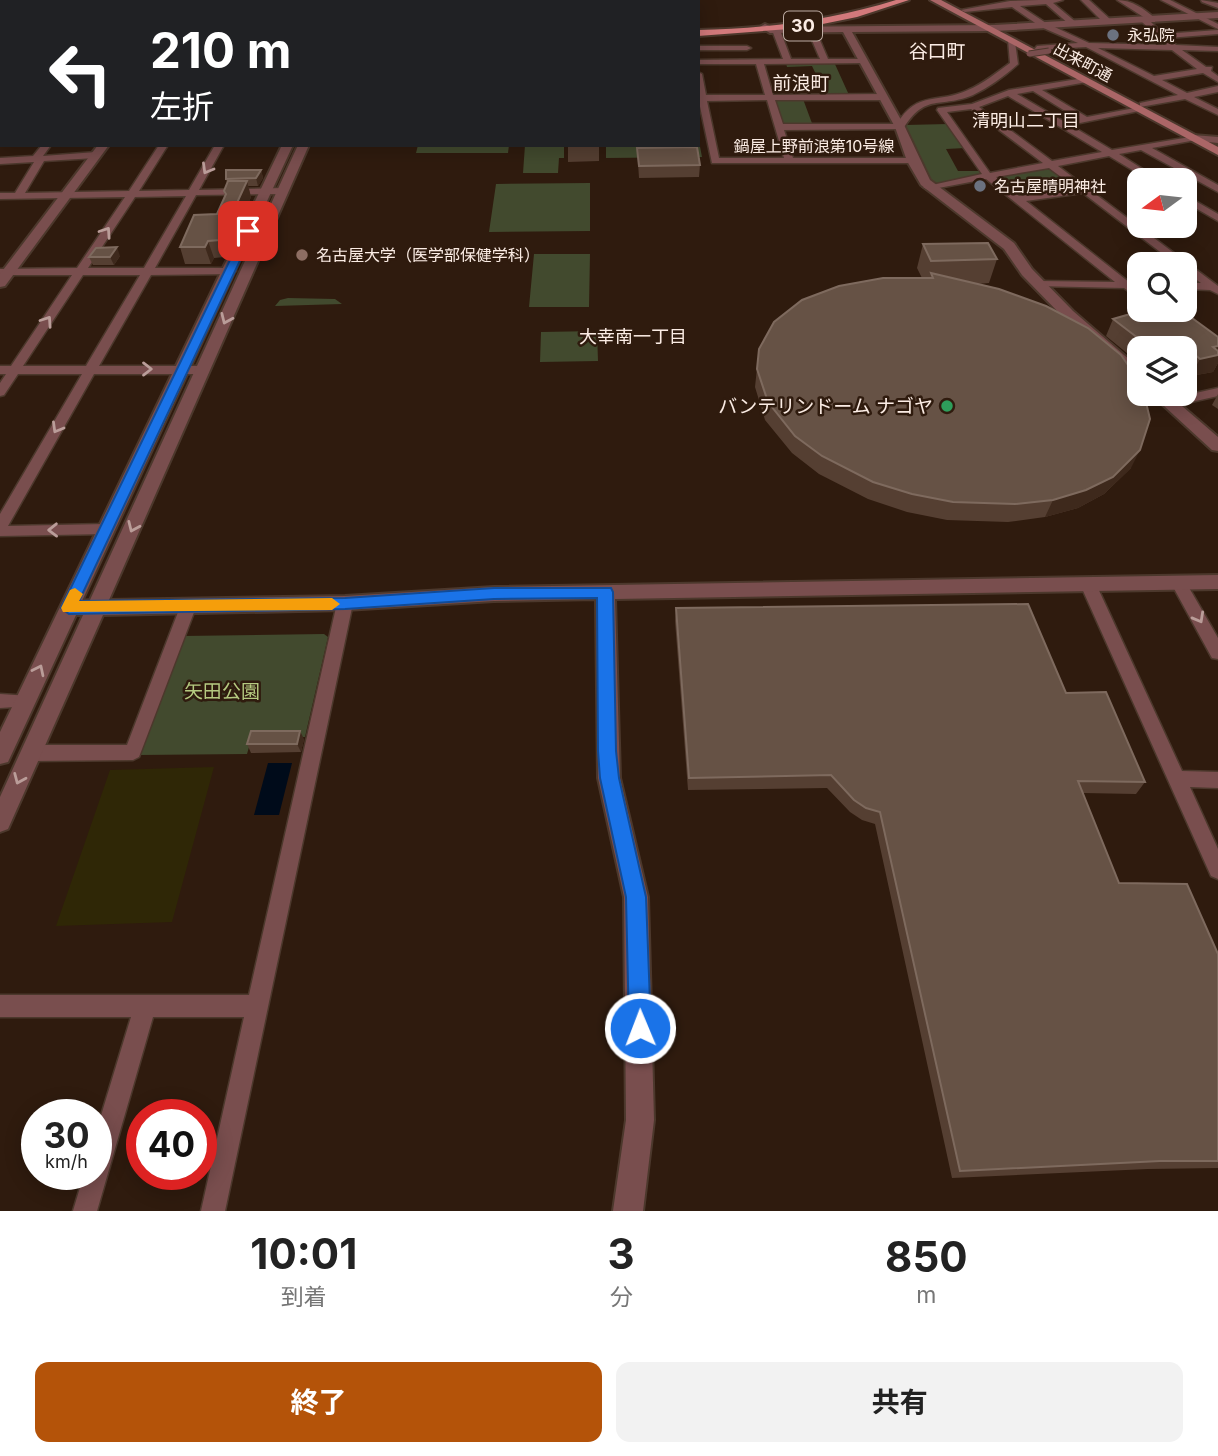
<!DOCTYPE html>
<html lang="ja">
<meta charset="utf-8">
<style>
:root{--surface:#fff;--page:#f2f2f2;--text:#222;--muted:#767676;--accent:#b45309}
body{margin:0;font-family:Inter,"Noto Sans JP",sans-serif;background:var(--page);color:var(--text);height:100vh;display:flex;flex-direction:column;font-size:26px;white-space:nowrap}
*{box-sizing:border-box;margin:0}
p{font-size:23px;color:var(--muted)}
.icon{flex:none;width:38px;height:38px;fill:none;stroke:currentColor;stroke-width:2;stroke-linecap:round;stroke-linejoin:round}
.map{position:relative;height:1211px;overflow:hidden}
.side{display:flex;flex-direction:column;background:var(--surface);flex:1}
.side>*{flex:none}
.guide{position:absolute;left:0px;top:0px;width:700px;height:147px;box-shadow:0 4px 18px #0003;background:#202124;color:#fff;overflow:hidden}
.needle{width:46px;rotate:255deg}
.controls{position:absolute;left:1127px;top:168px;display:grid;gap:14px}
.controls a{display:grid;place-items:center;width:70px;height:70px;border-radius:14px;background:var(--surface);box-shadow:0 4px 18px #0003;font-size:35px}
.speed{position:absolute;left:21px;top:1099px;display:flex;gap:14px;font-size:35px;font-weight:700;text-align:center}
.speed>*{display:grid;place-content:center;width:91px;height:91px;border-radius:50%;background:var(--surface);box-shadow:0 4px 18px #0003;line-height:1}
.speed small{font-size:18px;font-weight:400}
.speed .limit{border:10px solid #d22;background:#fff;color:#111}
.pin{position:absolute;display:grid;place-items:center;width:60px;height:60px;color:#fff;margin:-30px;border-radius:14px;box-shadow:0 4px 10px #0006}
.me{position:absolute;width:77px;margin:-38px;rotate:359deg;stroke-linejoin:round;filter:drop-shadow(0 0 5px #0008)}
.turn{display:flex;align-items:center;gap:24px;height:147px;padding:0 35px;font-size:32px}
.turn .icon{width:91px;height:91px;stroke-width:2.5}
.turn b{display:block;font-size:49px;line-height:60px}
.eta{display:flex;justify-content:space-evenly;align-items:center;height:119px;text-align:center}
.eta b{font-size:42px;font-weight:700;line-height:49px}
.button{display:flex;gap:14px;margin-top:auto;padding:14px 35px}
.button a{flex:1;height:80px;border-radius:14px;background:var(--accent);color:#fff;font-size:28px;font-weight:700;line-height:80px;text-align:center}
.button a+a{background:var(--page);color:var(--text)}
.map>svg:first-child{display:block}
.green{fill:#424a2e}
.sand{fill:#2f2706}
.water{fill:#000b1a}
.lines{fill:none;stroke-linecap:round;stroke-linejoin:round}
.minor-casing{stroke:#4c382c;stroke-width:3}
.tertiary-casing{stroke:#4c382c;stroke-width:4}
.secondary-casing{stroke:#4c382c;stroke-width:4}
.primary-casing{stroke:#4c382c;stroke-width:4}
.minor{fill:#794e4e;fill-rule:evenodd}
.tertiary{fill:#794e4e;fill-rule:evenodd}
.secondary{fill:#ab6667;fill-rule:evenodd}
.primary{fill:#d2797b;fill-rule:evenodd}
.pedestrian-bridge-casing{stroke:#4c382c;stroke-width:7;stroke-linecap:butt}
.pedestrian-bridge{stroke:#794e4e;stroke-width:5}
.wall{fill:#553f32}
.shaded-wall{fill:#3e291c}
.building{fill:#665245;stroke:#7e6a5e;stroke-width:2}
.oneway{stroke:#ba9d99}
.route{fill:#1a73e8;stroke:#114b97;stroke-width:2}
.slow{fill:#f59e0b}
.worship-dot{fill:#6b7280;stroke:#2f1b0e;stroke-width:2.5}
.education-dot{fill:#8d6e63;stroke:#2f1b0e;stroke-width:2.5}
.leisure-dot{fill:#2e9e5b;stroke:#2f1b0e;stroke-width:2.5}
.labels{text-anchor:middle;stroke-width:5;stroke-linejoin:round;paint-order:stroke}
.far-poi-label{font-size:16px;fill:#fbece4;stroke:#2f1b0e;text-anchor:start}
.far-street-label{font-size:16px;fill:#fbece4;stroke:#2f1b0e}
.shield{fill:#2f1b0e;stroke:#beada4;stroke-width:2}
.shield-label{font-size:18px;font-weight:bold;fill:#fbece4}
.far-neighbourhood-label{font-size:18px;fill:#fbece4;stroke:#2f1b0e}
.far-quarter-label{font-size:19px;fill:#fbece4;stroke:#2f1b0e}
.poi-label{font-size:19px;fill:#fbece4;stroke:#2f1b0e;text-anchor:end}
.park-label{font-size:19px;fill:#b5ca80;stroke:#2f1b0e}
</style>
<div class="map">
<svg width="1218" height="1211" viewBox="0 0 1218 1211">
<rect width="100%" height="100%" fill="#2f1b0e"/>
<path class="green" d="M834,62L849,95H826L812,66L787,67L786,63Z
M803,99L813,126L783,125L775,100Z
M948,124L965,148L946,149L958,171H981L982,175L936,184L930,181L905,125Z
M698,136L702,157L606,158V145H698Z
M418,145H509L508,153H416Z
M525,145H564V158H559L558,173H523Z
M1047,169L1053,170L1077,189L1020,197L995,178Z
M590,183V231L489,232L496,184Z
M534,254H590L589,307H529Z
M288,298L335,299L342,304L275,306L280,300Z
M597,331L598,361L540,362L541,332Z
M324,634L328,637L305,737H252L247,754L138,755L182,636Z"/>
<path class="sand" d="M214,767L172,922L56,926L110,770Z"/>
<path class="water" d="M268,763H292L279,815H254Z"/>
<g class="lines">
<defs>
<path id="minor" d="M73,0H81L72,2Z
M104,0H112L103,2Z
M164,0H172L164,2Z
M492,0H500V2H492Z
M562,0H570L571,2H564Z
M1039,0H1063L1053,3L1077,23L1070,25L1046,4L1020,6L1046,23L1089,43L1167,45L1142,22L1145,18L1117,0C1132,0 1144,9 1155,18V22H1151L1163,34L1218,30V34L1168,38L1176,45L1218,47V51L1182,50L1206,67H1212L1211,71L1218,76V82L1203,73L1162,80L1187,93L1218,86V92L1194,97L1218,109V115L1185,99L1140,107V103L1178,95L1086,47L1034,50L1037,46L1078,43L1041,27L1012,7L965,12L961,10L1010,1ZM1098,48L1172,50L1197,69L1154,76Z
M1081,0H1089L1111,20V24H1105Z
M1161,0H1170L1218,24V29Z
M1201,0L1218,3V8L1202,2Z
M776,28L780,30L791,59H820L808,31L812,29L816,31L828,59H863L867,61L863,63L764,64L773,95L883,94L887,97L883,100H775L783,124H897C917,90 939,104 968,90C983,84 997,72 1010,63L1008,40L1015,42L1018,64C1006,75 988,88 973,95C940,109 926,92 903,129L784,130L793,158H913L918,161L916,163H712L698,97V72L702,74L706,95H765L756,64H698V60L783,59L772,30ZM767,100L784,158H719L707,101Z
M698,46H747L751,48L747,50H698Z
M0,55H2L0,61Z
M1084,78H1087V82L1042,90L1087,117L1140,107L1144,110L1070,125L1112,150L1196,136V140L1152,148L1218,185V192L1141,150L1119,154L1160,180H1149L1109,156L1058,166L1218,286V294L1210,290L1185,289V283H1201L1185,271V264H1176L1083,193L1026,201L1139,290V298L1124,288L1035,286L1033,284L1039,281L1115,282L986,179L928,190L923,187L982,174L937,110L938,108L972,104L1009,90ZM1033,91L1078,119L1063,121L1017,94ZM1008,96L1102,152L1052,161L979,107ZM971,109L1043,163L990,173L947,112ZM1049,168L1076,188L1019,196L996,177Z
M0,88H2L0,95Z
M42,145H51L43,156L96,152L101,155L96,158L44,161L25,193L129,191L159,145H168L139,191L189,190L215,145H224L199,190L283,188L288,191L283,194L196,195L155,268H231L236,271L231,274L151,275L99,366H203L209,370L203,374H94L8,526L106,524L113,529L106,534L0,536V514L82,374H18L4,395L0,396V383L6,374H0V366H11L72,275H0V269L77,268L125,197L0,199V193H15L34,162L0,164V158L33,156ZM186,196L144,268H88L135,197ZM83,275H140L86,366H23Z
M1185,195L1218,214V221L1185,202Z
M1218,388V396L1169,407L1163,403L1164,400Z
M1179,577L1184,579L1218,638V659L1212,658L1171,583Z
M1088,578L1096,584L1182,771L1218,772V788L1190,787L1218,849V879L1211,876L1080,584Z
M345,597L353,603L225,1211H201L244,1017H153L97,1211H73L84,1174H96V1132L131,1017H0V995H249L337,603Z
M188,601L196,607L139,757L133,760L30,761L24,758L21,753L24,748L30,745H127L180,607Z
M0,694L30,696L33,701L30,706L0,708Z"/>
<path id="tertiary" d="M41,0H50L40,2Z
M360,0H368L359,2Z
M1218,12V18L995,31L852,32L905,127L930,180L1014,243L1032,269L1073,311L1139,368V381L1134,379L1063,317L1022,275L1004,249L921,185L907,161L895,127L843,32L770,33L760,27L765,24L772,27L995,25Z
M1193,135L1218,137V143L1189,140V136Z
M98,145H109L5,286L0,287V274Z
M282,145H293L82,601L90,600L298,145H309L109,600L345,596L494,587L1218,575V589L615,599L620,778L648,897L654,1120L643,1211H613L626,1120L624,897L598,778L596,599L494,601L345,610L103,615L8,829L0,832V797L83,615H76L8,762L0,764V732Z
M1151,394H1168L1218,437V451L1212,450Z"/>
<path id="secondary" d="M930,0H941L1218,147V155Z"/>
<path id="primary" d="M896,0H909L857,17L803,28L698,36V30C766,29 831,20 896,0Z
M0,35H2V41H0Z"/>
</defs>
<use href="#minor" class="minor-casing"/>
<use href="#tertiary" class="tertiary-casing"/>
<use href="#secondary" class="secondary-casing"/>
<use href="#primary" class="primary-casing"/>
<use href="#minor" class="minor"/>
<use href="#tertiary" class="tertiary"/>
<use href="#secondary" class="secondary"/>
<use href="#primary" class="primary"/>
<defs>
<path id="pedestrian-bridge" d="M1029,54L1049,51"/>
</defs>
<use href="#pedestrian-bridge" class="pedestrian-bridge-casing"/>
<use href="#pedestrian-bridge" class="pedestrian-bridge"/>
</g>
<path class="wall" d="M568,145H599V161L568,162Z
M637,148L700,165L699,177L639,178Z
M261,170L263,178L258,186H248L251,197L225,257L214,258L211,264H185L180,247L217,214L225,197L224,191L227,183L226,179Z
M923,244L997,259L989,283L977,284L1131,468L1104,494L1078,508L1045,517L1008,522L947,520L907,512L868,499L819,474L792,453L765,420L755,387L759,349L922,278L917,268Z
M120,256L114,265H93L89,257Z
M1113,319L1218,337V363L1213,372L1191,376L1185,371V348H1139V363L1106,336Z
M1218,394V409L1212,405Z
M676,608L1066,693L1145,782L1136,794L1083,793L1119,883L1218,954V1168L1148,1169L952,1178L875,824L862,820L850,812L827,788L688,790L675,621Z
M304,739L301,752L251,753L247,744Z"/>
<path class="shaded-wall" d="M261,170L263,178L258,186L256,178Z
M247,181L251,197L225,257L220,240Z
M208,241L214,258L211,264L205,247Z
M117,247L120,256L114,265L110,257Z
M1218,346V363L1213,372L1191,376L1200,359L1213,347Z
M1140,450L1131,468L1104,494L1078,508L1045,517L1053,500Z
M300,731L304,739L301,752L297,744Z"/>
<path class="building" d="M379,0H438V2H379Z
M697,147L700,165L639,166L637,148Z
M226,170H261L256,178L226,179Z
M228,181H247L220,240L208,241L205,247H180L194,215L217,214L226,194L224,191Z
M988,243L997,259L931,261L923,244Z
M117,247L110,257H89L96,248Z
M931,273L999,289L1046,306L1088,328L1121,355L1139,381V394H1144L1150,419L1140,450L1113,477L1086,490L1053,500L1015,504L953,502L912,494L873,482L822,456L795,436L768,402L757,369L759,349L774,322L802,300L839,286L883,278H933Z
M1144,310H1181L1218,337V346L1213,347L1218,351V355L1200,359L1187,348H1151L1113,319Z
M1028,604L1066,693L1106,692L1145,782L1078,781L1119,883L1187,884L1218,954V1161H1160L960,1171L880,812L866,808L854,800L831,775L689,778L676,608Z
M251,731H300L297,744H247Z"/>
<defs><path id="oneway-chevron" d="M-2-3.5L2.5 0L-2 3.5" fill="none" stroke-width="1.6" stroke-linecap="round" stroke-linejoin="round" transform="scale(1.75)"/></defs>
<g class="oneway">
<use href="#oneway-chevron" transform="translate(207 169) rotate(120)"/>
<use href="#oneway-chevron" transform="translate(106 232) rotate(-56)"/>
<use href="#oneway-chevron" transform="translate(226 319) rotate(114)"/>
<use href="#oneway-chevron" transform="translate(47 321) rotate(-56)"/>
<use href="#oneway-chevron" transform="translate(147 369)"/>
<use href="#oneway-chevron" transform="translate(57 428) rotate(120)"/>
<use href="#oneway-chevron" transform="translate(133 527) rotate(114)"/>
<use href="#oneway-chevron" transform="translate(53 530) rotate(179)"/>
<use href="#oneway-chevron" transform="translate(1199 618) rotate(61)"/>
<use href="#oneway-chevron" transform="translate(39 670) rotate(-64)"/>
<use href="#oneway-chevron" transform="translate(19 779) rotate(113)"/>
</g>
<path class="route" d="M245,229L254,231L79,601L345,598L494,588H611L613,592L616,751L619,778L646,897L651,1028L648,1036L640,1039L632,1036L629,1028L626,897L600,778L598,751L597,598L494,599L345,609L69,614L61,608Z"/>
<path class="slow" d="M75,588L83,594L79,601L332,598L340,604L332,610L63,612L61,608L70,590Z"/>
<g class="worship-dot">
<circle cx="1113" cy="35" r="7"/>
<circle cx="980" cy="186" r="7"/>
</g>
<circle class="education-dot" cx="302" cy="255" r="7"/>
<circle class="leisure-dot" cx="947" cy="406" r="7"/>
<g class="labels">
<g class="far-poi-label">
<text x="1127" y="41">永弘院</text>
<text x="994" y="192">名古屋晴明神社</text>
<text x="316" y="261">名古屋大学（医学部保健学科）</text>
</g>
<g class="far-street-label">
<text transform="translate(1083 62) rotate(28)" y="6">出来町通</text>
<text x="814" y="152">鍋屋上野前浪第10号線</text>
</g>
<rect class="shield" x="784" y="11.5" width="38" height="29" rx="5"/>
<g class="shield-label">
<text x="803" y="32">30</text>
</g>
<g class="far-neighbourhood-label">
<text x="1026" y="127">清明山二丁目</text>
<text x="633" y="343">大幸南一丁目</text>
</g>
<g class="far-quarter-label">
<text x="937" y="58">谷口町</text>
<text x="801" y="90">前浪町</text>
</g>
<g class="poi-label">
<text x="933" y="413">バンテリンドーム ナゴヤ</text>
</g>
<g class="park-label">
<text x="222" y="698">矢田公園</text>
</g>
</g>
</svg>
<div class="controls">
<a><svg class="needle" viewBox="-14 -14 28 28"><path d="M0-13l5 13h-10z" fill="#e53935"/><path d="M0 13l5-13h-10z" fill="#767676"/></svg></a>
<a><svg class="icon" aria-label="search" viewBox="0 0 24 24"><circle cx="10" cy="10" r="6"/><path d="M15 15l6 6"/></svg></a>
<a><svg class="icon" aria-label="layers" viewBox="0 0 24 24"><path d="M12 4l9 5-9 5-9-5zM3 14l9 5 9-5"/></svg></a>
</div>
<div class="speed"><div>30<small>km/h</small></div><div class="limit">40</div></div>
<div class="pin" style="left:248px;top:231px;background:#d93025"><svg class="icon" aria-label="arrive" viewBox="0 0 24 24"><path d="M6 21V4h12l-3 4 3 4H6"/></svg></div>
<svg class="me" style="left:640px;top:1028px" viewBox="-20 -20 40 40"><circle r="17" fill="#1a73e8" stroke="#fff" stroke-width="3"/><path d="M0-11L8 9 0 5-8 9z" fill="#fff"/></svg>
<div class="guide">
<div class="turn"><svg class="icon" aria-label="left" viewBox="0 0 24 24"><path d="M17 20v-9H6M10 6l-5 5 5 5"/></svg><div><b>210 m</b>左折</div></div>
</div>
</div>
<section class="side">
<div class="eta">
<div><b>10:01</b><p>到着</p></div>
<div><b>3</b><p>分</p></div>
<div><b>850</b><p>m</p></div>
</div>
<div class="button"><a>終了</a><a>共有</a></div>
</section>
